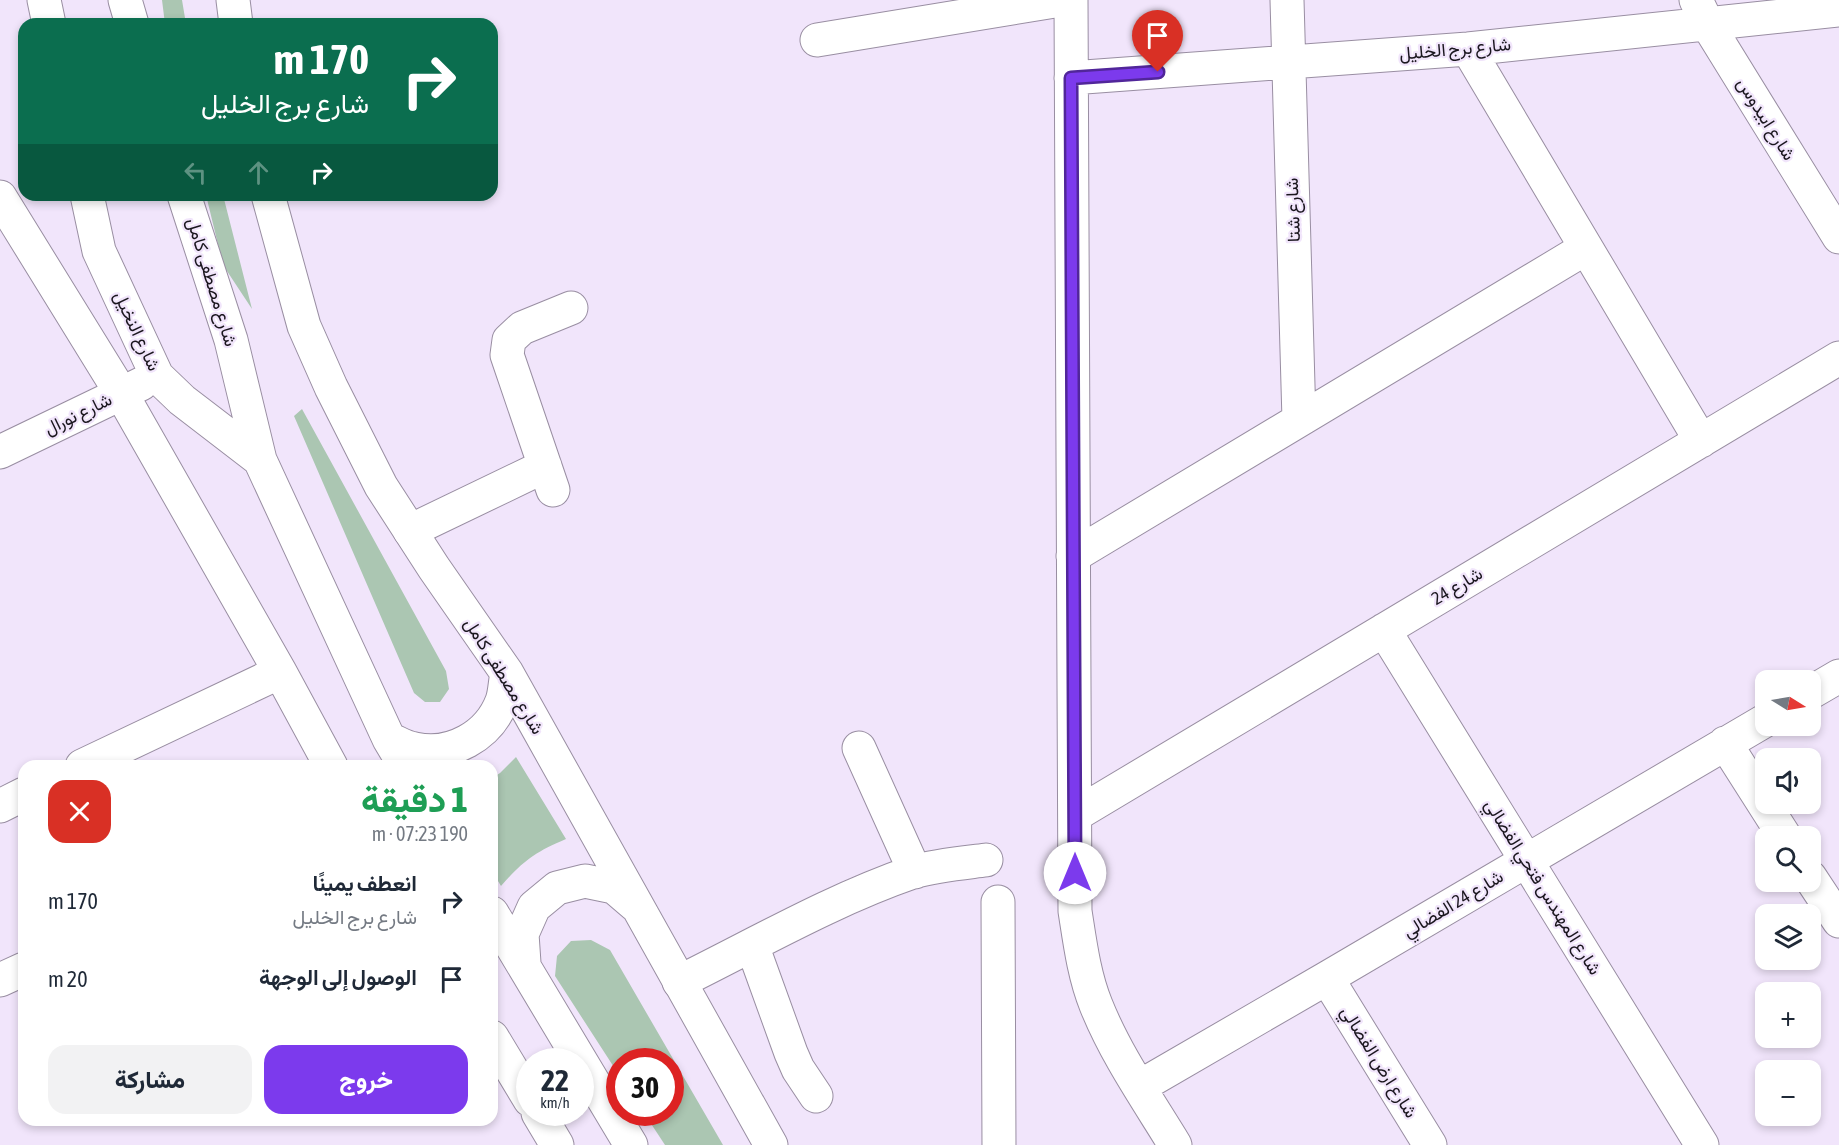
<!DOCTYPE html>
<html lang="ar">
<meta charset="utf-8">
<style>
:root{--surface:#fff;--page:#f2f2f3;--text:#1f2937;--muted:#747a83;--accent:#7c3aed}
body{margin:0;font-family:"Asap Condensed",Vazirmatn,sans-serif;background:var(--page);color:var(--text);direction:rtl;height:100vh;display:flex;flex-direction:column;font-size:22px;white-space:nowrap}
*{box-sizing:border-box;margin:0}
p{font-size:20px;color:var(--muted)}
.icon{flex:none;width:33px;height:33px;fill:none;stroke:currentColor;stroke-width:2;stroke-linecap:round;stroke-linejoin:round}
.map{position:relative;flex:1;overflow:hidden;direction:ltr}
.drawer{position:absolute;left:18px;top:760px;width:480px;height:366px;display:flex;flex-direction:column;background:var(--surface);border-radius:18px;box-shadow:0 3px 9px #0003;direction:rtl}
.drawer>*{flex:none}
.guide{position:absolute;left:18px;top:18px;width:480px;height:183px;border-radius:18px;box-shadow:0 3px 9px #0003;direction:rtl;background:#0b6e4f;color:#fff;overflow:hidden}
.needle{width:39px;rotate:101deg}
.fabs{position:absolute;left:1755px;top:670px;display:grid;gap:12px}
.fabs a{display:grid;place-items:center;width:66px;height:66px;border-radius:12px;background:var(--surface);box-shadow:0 3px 9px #0003;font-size:30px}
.speed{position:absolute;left:516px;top:1048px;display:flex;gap:12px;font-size:30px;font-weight:700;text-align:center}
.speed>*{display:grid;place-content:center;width:78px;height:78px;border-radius:50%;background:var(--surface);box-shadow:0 3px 9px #0003;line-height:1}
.speed small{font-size:15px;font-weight:400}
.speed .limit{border:9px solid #d22;background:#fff;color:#111}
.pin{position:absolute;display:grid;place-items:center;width:51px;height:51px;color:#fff;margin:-62px -26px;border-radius:50% 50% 50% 0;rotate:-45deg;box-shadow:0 0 6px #0007}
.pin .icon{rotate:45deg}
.me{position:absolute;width:66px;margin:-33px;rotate:0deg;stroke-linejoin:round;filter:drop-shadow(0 0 4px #0008)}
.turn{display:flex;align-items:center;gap:21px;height:126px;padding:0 30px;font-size:27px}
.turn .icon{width:78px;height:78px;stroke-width:2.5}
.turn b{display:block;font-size:42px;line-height:51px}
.lanes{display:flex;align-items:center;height:57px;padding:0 30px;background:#0003;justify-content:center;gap:30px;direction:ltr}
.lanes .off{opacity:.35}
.round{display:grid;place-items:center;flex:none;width:63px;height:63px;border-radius:18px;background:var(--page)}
.overview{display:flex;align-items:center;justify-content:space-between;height:102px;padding:0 30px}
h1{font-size:36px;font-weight:800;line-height:45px;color:#1e9e55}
.primary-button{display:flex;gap:12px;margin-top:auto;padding:12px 30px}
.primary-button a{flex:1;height:69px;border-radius:18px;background:var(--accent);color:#fff;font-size:24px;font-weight:800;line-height:69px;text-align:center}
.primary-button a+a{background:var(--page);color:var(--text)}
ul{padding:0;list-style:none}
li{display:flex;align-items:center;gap:18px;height:78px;padding:0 30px}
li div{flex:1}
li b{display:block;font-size:22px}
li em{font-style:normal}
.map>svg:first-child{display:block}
.green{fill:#abc6b2}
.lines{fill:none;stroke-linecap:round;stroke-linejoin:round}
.minor-casing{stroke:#998ea2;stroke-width:35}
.major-casing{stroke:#998ea2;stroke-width:35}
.minor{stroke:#fff;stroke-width:33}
.major{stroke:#fff;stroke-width:33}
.route-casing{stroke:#51269a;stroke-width:15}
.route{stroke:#7c3aed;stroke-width:10}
.labels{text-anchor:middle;stroke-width:4.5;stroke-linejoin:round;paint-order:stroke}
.street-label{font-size:18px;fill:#1a161e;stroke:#f1e5fb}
</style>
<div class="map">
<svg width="1839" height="1145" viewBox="0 0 1839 1145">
<rect width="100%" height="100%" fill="#f1e5fb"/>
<path class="green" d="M162,0H182L186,24H165Z
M206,195H223L252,309L223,265Z
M302,409L446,671L449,689L440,702H425L414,693L294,416Z
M516,757L566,839C535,852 523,861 501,886L492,871V778L500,773Z
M591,940L610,950L723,1145H665L644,1113H670V1062H620L619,1075L555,976L557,956L571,941Z"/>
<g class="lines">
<defs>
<path id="minor" d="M1071,0L1075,911C1080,943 1084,975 1096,1005C1116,1055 1147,1099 1175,1145
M1287,0L1299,420
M1696,0L1708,25L1839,237
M817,40L1061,0
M1468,49L1701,441
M1071,78L1468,49L1839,10
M0,197L121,393L280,672L331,766
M0,452L141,384
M553,490L507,355L509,340L522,328L571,308
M410,531L545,466
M1073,556L1586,248
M1384,630L1702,1145
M1810,693L1839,676
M1725,743L1785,837
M859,748L915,872
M82,766L280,672
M0,806L24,794
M1075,815L1839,358
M1810,877L1839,921
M998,902L999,1145
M752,945L791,1053L798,1069L816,1096
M1327,978L1430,1145
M0,980L24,969
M679,982C756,944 832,900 913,872C937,865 962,863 986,860
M492,1037L530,1100
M1139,1087L1327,978L1766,720
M538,1113L557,1145"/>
<path id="major" d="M44,0L49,24
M125,0L132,24
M233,0L236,24
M87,195L99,251L157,376L182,400L260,460
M184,195L231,340L260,460L389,739L405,766
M268,195L304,326L331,387L381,486L434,568L507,673L771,1145
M389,739C397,742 406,748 415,749C451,757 489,736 502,701C505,693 505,682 507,673
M492,913L631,1145
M524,963L522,934L534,907L557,888L585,881L614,887L635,905"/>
</defs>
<use href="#minor" class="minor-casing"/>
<use href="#major" class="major-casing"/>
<use href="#minor" class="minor"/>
<use href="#major" class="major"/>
</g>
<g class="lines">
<defs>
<path id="route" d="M1075,873L1071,78L1158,72"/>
</defs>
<use href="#route" class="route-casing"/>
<use href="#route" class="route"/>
</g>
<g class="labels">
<g class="street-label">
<text transform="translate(1455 49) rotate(-5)" y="6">شارع برج الخليل</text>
<text transform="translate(1766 119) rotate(58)" y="6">شارع ابيدوس</text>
<text transform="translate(1293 210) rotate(-92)" y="6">شارع شتا</text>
<text transform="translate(212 282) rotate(73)" y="6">شارع مصطفى كامل</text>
<text transform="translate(137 331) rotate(65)" y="6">شارع النخيل</text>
<text transform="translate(78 414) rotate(-26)" y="6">شارع نورال</text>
<text transform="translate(1457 586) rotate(-31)" y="6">شارع 24</text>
<text transform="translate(504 676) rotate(58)" y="6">شارع مصطفى كامل</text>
<text transform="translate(1543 887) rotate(58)" y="6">شارع المهندس فتحي الفضالي</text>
<text transform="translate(1453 904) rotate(-31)" y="6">شارع 24 الفضالي</text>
<text transform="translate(1379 1062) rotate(58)" y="6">شارع ارض الفضالي</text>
</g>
</g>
</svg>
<div class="fabs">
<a><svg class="needle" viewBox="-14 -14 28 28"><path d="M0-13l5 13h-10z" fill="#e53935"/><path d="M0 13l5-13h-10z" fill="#747a83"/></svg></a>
<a><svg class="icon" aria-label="sound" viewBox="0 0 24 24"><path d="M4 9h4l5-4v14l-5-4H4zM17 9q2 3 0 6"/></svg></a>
<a><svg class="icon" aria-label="search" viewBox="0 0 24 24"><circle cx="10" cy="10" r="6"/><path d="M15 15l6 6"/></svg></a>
<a><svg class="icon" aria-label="layers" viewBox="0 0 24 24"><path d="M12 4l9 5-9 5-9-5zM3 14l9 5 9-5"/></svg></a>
<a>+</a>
<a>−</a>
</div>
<div class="speed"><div>22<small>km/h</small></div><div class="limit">30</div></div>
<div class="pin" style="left:1158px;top:72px;background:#d93025"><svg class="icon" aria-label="arrive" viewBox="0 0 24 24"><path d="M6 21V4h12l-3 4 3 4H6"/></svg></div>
<svg class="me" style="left:1075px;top:873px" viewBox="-20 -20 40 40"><circle r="19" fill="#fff"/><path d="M0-13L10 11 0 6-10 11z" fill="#7c3aed"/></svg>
<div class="guide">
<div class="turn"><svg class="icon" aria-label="right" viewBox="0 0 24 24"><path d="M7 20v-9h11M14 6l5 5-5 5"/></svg><div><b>170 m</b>شارع برج الخليل</div></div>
<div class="lanes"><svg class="icon off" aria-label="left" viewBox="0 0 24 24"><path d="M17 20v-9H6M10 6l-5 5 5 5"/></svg><svg class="icon off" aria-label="ahead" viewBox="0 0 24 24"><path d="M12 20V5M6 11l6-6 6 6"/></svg><svg class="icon" aria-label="right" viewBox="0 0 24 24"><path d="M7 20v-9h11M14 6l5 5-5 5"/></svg></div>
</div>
<section class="drawer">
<div class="overview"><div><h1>1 دقيقة</h1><p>190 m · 07:23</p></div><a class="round" style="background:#d93025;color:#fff"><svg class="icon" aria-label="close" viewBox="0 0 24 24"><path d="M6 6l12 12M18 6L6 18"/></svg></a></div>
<ul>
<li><svg class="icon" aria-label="right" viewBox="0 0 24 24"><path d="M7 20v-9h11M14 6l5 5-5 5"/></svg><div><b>انعطف يمينًا</b><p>شارع برج الخليل</p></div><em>170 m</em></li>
<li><svg class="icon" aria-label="arrive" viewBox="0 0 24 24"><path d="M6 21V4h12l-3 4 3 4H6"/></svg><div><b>الوصول إلى الوجهة</b></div><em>20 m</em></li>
</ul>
<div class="primary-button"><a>خروج</a><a>مشاركة</a></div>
</section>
</div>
